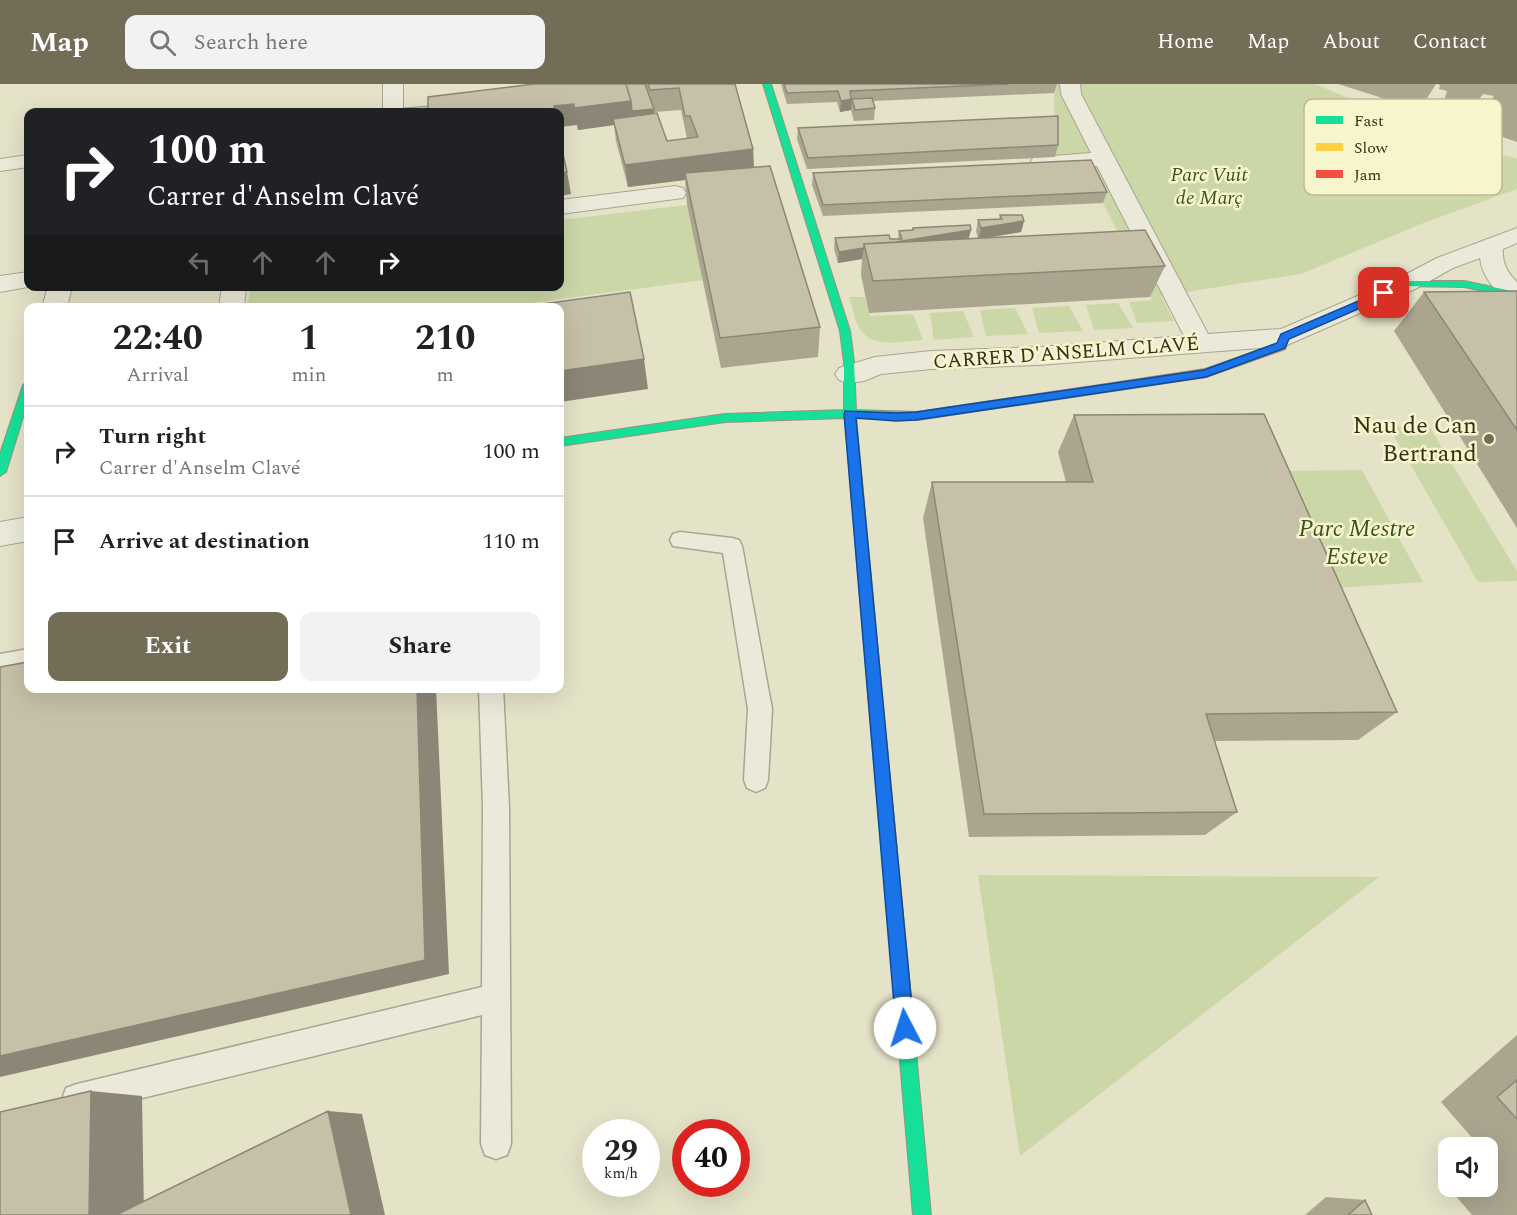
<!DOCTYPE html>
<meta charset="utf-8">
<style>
:root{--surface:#fff;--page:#f2f2f2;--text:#222;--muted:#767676;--line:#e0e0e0;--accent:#736d57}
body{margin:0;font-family:Spectral,serif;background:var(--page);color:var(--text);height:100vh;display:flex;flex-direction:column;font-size:22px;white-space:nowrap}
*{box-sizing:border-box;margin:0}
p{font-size:20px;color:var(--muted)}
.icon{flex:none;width:33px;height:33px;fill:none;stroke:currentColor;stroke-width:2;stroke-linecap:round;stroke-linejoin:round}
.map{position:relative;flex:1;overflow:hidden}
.panel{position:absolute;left:24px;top:219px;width:540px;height:390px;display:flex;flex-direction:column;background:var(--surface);border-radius:12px;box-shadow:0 6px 24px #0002}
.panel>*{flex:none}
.top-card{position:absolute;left:24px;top:24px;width:540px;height:183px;border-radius:12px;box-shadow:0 6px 24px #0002;background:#202124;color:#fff;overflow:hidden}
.tools{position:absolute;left:1438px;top:1053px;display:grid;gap:12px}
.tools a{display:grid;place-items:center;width:60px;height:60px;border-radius:12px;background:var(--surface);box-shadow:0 6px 24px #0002;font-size:30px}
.speed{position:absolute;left:582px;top:1035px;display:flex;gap:12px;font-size:30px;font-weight:700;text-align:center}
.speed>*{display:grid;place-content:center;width:78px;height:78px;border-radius:50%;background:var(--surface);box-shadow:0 6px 24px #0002;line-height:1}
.speed small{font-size:15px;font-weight:400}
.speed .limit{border:9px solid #d22;background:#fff;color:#111}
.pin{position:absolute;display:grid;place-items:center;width:51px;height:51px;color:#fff;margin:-26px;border-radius:12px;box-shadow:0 3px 9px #0006}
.me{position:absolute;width:66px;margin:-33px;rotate:355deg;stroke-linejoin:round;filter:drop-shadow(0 0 4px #0008)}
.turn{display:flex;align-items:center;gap:21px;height:126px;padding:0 24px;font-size:27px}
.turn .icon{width:78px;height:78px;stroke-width:2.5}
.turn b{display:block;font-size:42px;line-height:51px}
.lanes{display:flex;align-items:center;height:57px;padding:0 24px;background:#0003;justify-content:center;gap:30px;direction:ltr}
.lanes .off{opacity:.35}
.eta{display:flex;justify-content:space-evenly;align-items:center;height:102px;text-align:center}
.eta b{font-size:36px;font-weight:700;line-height:42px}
.cta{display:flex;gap:12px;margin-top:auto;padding:12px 24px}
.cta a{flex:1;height:69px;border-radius:12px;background:var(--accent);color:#fff;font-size:24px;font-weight:700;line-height:69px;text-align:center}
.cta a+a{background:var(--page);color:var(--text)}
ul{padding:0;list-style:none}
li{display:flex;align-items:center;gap:18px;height:90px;padding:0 24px;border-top:2px solid var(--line)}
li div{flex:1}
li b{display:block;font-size:22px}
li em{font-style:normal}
header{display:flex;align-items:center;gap:36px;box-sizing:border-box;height:84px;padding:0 30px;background:var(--accent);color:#fff}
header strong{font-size:28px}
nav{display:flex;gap:33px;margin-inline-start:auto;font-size:21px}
.search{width:420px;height:54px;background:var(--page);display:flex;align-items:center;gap:15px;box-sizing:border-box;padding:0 21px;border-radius:12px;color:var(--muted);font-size:22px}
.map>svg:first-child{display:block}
.green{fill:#ccd7a8}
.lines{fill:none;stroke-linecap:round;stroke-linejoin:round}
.lane-casing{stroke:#a8a591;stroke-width:3}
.street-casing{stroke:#a8a591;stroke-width:2}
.fast-casing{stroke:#989481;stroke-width:2}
.slow-casing{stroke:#989481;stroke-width:2}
.jam-casing{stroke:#989481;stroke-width:2}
.lane{fill:#ebeada;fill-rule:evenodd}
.street{fill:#ebeada;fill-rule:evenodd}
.fast{fill:#16e098;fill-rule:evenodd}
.slow{fill:#ffcf43;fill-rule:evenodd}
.jam{fill:#f24e42;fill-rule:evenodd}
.wall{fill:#aba590;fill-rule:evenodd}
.shaded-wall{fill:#8b8676}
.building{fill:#c7c0a8;stroke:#8b8676;stroke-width:1.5}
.route{fill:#1a73e8;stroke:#114b97;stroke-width:1.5}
.poi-dot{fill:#736d57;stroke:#f7f5cb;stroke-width:2}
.labels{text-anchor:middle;stroke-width:5;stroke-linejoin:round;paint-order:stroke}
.far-park-label{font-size:20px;font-style:italic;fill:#3a5320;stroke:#f7f5cb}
.far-street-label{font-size:20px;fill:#362e1a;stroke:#f7f5cb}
.poi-label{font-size:24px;fill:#362e1a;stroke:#f7f5cb;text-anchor:end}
.park-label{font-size:24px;font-style:italic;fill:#3a5320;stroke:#f7f5cb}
.key{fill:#f7f5cb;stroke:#bdb996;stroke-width:1.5}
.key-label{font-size:16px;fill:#362e1a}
</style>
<header>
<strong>Map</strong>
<div class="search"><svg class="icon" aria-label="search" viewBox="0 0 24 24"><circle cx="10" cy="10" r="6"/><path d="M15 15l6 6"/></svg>Search here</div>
<nav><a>Home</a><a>Map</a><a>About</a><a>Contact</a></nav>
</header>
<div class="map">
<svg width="1517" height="1131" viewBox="0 0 1517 1131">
<rect width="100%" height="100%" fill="#e4e2c7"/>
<path class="green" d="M1054,0H1315L1367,22L1364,24L1350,21L1355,27L1517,75V105L1426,138L1301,190L1161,212L1174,237L1137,239L1129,218L1152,216L1144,199L1087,88L1055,73Z
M687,121L703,196L492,224H247L251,203L560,202V136Z
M849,213H865L870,232L913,230L923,256C905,257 876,264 863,249C855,241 853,224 849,213Z
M1118,219L1133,244L1094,246L1086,221Z
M1069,222L1083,247L1039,249L1032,224Z
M1015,224L1028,250L986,252L980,226Z
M963,227L974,253L934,256L930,229Z
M1429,342L1517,487V497L1478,498L1389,343Z
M1362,386L1423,498L1335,504L1283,387Z
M978,791L1379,793L1020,1072Z"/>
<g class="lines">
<defs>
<path id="lane" d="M680,448L732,454L739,456L742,462L772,625L768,696L765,704L756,708L747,704L744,696L748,625L723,469L673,462L670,456L673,450Z
M28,565V585L0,590V570Z
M479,604H503L509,723L511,1060L507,1071L496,1075L485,1071L481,1060L482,931L77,1030L66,1026L62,1015L66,1004L77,1000L482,903L483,723Z"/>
<path id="street" d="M383,0H403V28H383Z
M1060,0H1080L1081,10L1208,250L1281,245L1397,195L1437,174L1517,144V159L1503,165C1502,179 1507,188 1517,198V219C1498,214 1482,193 1480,174L1453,184L1415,205L1285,262L1039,281L931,285L881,290L864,297L848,299L839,296L835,290L839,284L875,273L931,267L1039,263L1184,252L1097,82L1041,85L1033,84L1030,79L1033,74L1041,73L1091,69L1061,10Z
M28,71V83L0,87V75Z
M675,102L683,104L686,109L683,114L560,130V116Z
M28,188V202H33L0,208V192Z
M48,202H72L67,224H42Z
M222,202H246L244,224H219Z
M28,433V457L0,462V438Z"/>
<path id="fast" d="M763,0H771L850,247L854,278L856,326L917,328L1093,302L1099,306L1093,310L917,336L856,334L886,655L884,660L879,662L874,660L872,655L845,334L725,338L560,362V354L725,330L844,326V278L840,247Z
M1406,197H1464L1517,208V214L1464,203L1402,202V198Z
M28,297V317L6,388L0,392V370L23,301Z
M900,874L906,876L908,882L931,1131H913L892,882L894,876Z"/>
<path id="slow" d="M470,19H473V23L420,28H396L400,25Z"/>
<path id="jam" d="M1285,250L1290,253L1285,265L1206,293L1093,310L1087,306L1093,302L1205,285L1277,260L1281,251Z
M879,648L884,650L886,655L908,882L906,888L900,890L894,888L892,882L872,655L874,650Z"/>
</defs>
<use href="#lane" class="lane-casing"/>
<use href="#street" class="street-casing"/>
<use href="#fast" class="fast-casing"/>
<use href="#slow" class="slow-casing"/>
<use href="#jam" class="jam-casing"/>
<use href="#lane" class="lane"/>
<use href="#street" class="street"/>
<use href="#fast" class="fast"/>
<use href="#slow" class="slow"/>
<use href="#jam" class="jam"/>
</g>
<path class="wall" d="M534,0H735L753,65L754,83L820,243L818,273L721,284L687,121L685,96L628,103L616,57L614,41L578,46L577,41L560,28ZM681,26L687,54H691L667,57L654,28Z
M781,0H1057L1054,9L873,17L875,24L874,36L854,37L851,26L840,28L837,18L787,20Z
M1338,0H1436L1419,27L1376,12Z
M1437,0H1517V58L1488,48L1485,53L1439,35L1447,7L1439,5L1440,1ZM1483,10L1494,12L1492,15L1489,28L1473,24Z
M798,44L1058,61L1055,73L807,85L797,55Z
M813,89L1107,108L1103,119L823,132L812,101Z
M1000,131L1024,137L1021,148L986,154L1165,182L1150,213L869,229L861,191L862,175L838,179L834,165L835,154L898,155L899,147L912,146L913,144L969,155L978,154L976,147L978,136L999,135Z
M1517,207V444L1394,247L1424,208Z
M1074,331L1397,628L1358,656L1214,657L1237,728L1205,751L969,753L923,434L932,398H1066L1058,368Z
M1517,951V1131H1472L1455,1111L1464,1102H1488V1080L1496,1073H1489L1488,1071V1064H1481L1441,1018Z
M1326,1113L1365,1116L1372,1131H1305Z"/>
<path class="shaded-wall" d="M852,15L851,26L840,28L841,17Z
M631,17L654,25L655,36L613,35L614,41L578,46L577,41L560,43V28H555L554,22L574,20Z
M535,26L536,28H519Z
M753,65L754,87L685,89V96L628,103L625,81Z
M567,88L571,110L560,112V89Z
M1024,137L1021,148L978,155L981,144Z
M971,146L968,157L865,164Z
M864,164L862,175L838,179L839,168Z
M644,275L648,305L560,318V287Z
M417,604H436L449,890L0,993V972Z
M91,1007L142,1012L144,1131H89Z
M328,1027L362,1030L385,1131H351Z"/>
<path class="building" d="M534,0H626L631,17L574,24V20L554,22L555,28H536L535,26L519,28H428V13Z
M626,0H645L654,25L632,27L631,17Z
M648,0H735L753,65L625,81L613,35L657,29L667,57L698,53L690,32H685L679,4L650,6Z
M784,0H1008L850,7L851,15L872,14L875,24L855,26L852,15L841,17L838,7L787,9Z
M428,25V28H422Z
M1058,32V61L808,74L798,44Z
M560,61H561L567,88L560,89Z
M1091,76L1107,108L823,121L813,89Z
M770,82L820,243L720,254L685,89Z
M1000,131H1022L1024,137L981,144L978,136L1002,135Z
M970,141L971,146L896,158L864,160V164L839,168L835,154L889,151L890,155H902L899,147L913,146V144Z
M1145,146L1165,182L873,197L864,160Z
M1517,207V346L1424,208Z
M630,208L644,275L560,287V224H513Z
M1264,330L1397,628L1206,630L1237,728L984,730L932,398H1093L1074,331Z
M28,578V604H417L425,876L0,972V583Z
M1517,996V1035L1497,1013Z
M91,1007L89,1131H0V1028Z
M328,1027L351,1131H116Z
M1365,1116L1372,1131H1348Z"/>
<path class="route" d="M1384,206L1389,209L1388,212L1289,255L1285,264L1206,293L916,336L896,337L856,334L914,944L911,950L905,953L899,950L896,944L844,330L845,327L896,329L916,328L1204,286L1277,259L1281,250Z"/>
<circle class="poi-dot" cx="1489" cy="355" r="6"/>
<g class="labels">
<g class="far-park-label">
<text x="1209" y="97">Parc Vuit<tspan x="1209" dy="23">de Març</tspan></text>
</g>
<g class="far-street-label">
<text transform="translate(1066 268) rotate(-4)" y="7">CARRER D'ANSELM CLAVÉ</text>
</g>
<g class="poi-label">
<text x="1477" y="349">Nau de Can<tspan x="1477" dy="28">Bertrand</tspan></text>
</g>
<g class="park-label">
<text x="1357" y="452">Parc Mestre<tspan x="1357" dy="28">Esteve</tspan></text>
</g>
</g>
<rect x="1304" y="15" width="198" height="96" rx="9" class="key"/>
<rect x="1316" y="32" width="27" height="8" fill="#16e098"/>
<rect x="1316" y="59" width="27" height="8" fill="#ffcf43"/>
<rect x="1316" y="86" width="27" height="8" fill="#f24e42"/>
<g class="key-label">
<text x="1354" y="42">Fast</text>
<text x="1354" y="69">Slow</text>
<text x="1354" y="96">Jam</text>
</g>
</svg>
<div class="tools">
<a><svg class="icon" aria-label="sound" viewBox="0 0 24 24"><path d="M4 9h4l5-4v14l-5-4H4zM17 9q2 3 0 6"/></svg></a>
</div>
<div class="speed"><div>29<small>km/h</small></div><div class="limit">40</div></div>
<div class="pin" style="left:1384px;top:209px;background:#d93025"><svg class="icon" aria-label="arrive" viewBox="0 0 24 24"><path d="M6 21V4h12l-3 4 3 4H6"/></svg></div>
<svg class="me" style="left:905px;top:944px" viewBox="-20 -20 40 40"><circle r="19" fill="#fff"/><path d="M0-13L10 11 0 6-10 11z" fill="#1a73e8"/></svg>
<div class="top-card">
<div class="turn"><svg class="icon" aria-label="right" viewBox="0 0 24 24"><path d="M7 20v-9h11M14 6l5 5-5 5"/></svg><div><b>100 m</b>Carrer d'Anselm Clavé</div></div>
<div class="lanes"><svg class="icon off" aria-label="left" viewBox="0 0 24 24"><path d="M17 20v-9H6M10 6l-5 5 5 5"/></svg><svg class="icon off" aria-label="ahead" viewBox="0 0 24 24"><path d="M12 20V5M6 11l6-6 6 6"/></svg><svg class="icon off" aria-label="ahead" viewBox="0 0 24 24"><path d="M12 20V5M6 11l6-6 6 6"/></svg><svg class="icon" aria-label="right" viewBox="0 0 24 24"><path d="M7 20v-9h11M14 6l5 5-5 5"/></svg></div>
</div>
<section class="panel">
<div class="eta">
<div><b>22:40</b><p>Arrival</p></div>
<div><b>1</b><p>min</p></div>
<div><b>210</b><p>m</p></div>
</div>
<ul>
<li><svg class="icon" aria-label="right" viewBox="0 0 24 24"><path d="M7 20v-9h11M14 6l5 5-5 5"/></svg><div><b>Turn right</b><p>Carrer d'Anselm Clavé</p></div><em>100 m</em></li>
<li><svg class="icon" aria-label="arrive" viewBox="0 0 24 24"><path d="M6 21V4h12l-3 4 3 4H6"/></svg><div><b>Arrive at destination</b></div><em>110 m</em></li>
</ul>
<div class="cta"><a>Exit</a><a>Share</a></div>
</section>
</div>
